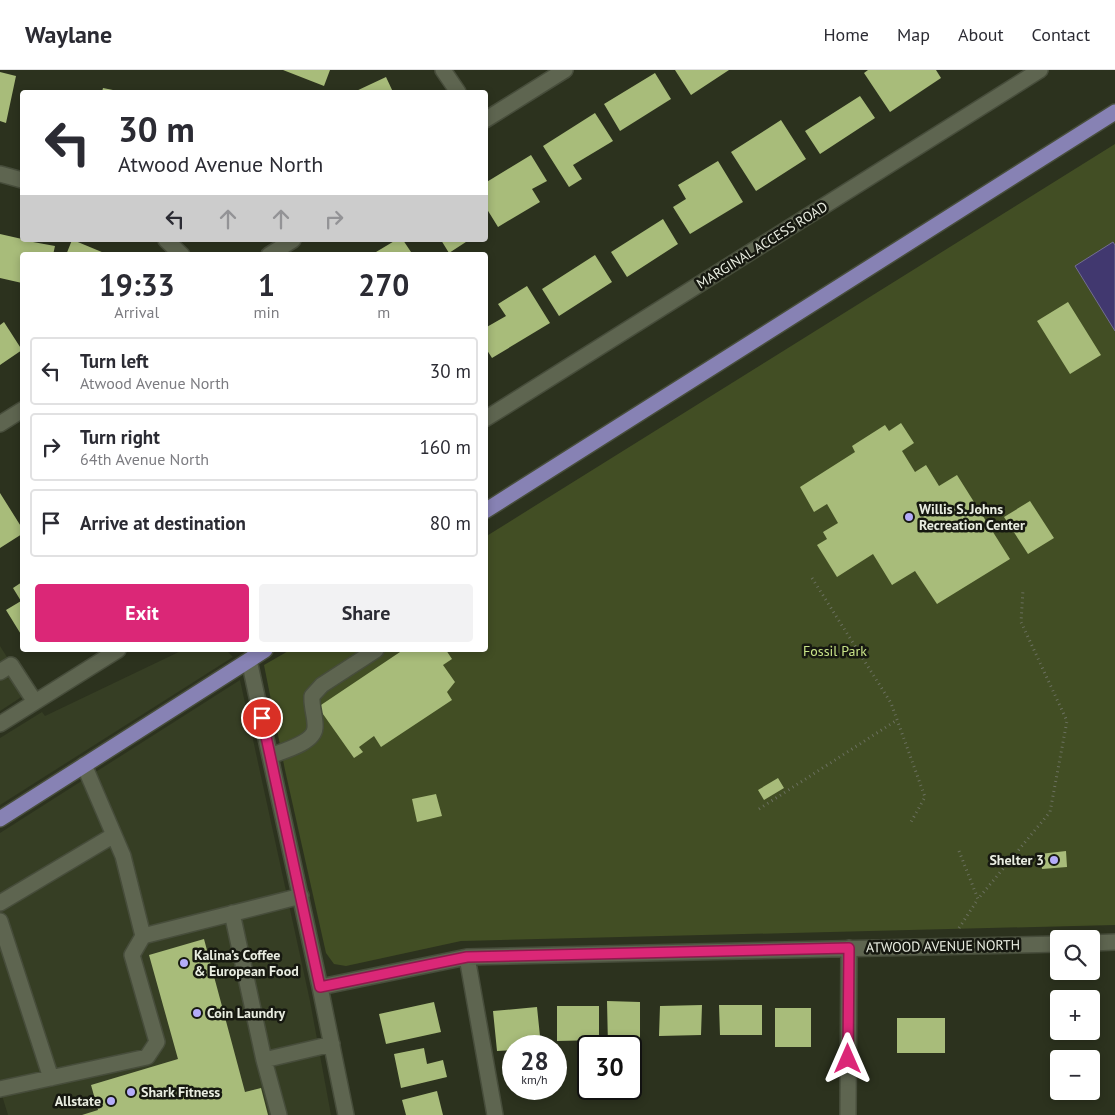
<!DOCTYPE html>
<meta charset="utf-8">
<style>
:root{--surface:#fff;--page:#f2f2f3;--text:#2b2b33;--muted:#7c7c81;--line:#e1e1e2;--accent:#db2777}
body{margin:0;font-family:"PT Sans",sans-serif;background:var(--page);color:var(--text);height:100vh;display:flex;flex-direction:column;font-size:19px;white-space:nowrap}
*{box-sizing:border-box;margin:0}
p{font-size:16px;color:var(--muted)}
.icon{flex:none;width:28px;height:28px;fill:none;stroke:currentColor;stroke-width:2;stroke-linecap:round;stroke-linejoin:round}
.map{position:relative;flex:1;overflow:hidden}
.side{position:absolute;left:20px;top:182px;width:468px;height:400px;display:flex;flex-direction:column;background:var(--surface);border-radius:5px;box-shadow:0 2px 8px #0003}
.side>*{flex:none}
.hud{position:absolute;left:20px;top:20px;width:468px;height:152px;border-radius:5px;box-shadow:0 2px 8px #0003;background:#fff;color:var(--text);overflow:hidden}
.fabs{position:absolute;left:1050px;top:860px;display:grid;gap:10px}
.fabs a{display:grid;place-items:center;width:50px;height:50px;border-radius:5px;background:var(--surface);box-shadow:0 2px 8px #0003;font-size:25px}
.speed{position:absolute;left:502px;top:965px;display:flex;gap:10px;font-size:25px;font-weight:700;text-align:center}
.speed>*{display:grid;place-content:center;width:65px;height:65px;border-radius:50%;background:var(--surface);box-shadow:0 2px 8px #0003;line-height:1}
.speed small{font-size:12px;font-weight:400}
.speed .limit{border:2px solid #111;border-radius:8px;background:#fff;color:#111}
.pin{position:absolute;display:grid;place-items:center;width:42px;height:42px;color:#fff;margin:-21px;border:2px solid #fff;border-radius:50%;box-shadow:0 1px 5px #0007}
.me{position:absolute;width:55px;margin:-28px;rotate:0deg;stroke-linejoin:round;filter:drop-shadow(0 0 4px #0008)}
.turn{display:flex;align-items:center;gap:18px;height:105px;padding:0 15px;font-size:22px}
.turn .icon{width:65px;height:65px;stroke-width:2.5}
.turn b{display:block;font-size:35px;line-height:42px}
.lanes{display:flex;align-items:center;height:48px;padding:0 15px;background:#0003;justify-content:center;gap:25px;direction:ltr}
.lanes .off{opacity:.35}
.eta{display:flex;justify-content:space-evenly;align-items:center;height:85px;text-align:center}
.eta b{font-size:30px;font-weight:800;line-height:35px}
.primary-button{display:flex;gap:10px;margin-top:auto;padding:10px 15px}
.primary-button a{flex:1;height:58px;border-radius:5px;background:var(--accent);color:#fff;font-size:20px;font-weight:800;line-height:58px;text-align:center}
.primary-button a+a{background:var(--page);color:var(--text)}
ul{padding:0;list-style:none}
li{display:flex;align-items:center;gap:15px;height:68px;margin:0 10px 8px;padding:0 5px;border:2px solid var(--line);border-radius:5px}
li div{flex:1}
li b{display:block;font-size:19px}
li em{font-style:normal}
header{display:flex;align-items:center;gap:30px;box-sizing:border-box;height:70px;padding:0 25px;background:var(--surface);border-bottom:1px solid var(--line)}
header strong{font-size:24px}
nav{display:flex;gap:28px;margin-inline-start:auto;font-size:18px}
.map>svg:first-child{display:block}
.built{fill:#363e24}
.green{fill:#424e24}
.water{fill:#41386f;stroke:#736e91}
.building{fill:#a8bc7a}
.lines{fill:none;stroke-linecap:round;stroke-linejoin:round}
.minor-casing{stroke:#474d3b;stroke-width:18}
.major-casing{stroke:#474d3b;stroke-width:18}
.path{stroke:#6b705f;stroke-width:3;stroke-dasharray:1 4;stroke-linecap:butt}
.minor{stroke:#5e6550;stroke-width:15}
.major{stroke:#8782b4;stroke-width:15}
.route-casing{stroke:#8e194d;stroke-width:12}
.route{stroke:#db2777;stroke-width:9}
.poi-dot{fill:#b4acf9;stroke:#161810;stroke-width:2}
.labels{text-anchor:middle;stroke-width:5;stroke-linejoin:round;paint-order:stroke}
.street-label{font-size:14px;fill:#e9ede1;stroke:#161810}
.poi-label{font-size:14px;font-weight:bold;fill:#e9ede1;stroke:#161810;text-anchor:start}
.park-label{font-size:14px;fill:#c9e488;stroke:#161810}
</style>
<header>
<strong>Waylane</strong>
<nav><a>Home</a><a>Map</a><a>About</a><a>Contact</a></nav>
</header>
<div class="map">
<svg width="1115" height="1045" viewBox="0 0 1115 1045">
<rect width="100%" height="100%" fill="#2c321e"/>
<path class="built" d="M0,576L29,622L0,641Z
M183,580H226L233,587L0,735V668L42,642L45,646Z
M240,610L310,931L331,1045H8L0,1019V763Z"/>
<path class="green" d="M1115,74V855L461,871L346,896L334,894L326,883L285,700L264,595L290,580H485V467Z"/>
<path class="water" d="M1113,172L1115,175V261L1075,196Z"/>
<path class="building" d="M283,0H330L324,16Z
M675,0H729L691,25Z
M868,0H936L941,8L890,42L864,3Z
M0,2L16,6L6,53L0,51Z
M655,3L671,29L620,61L604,34Z
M386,7L393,22H354Z
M103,18L118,21V22H102Z
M860,26L875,48L820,84L805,61Z
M595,43L613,71L573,95L582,109L569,117L543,76Z
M781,50L806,89L756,121L731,82Z
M531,85L547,111L532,119L540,132L498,157L485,136V113Z
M718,91L743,132L690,164L673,137L686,129L678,115Z
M663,149L678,174L627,207L611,182Z
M0,164L22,169V170L55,176L53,185H22V213L0,208Z
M72,170H73L109,185H66Z
M396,170H403L413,185H371Z
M441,170H469L449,183Z
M595,185L612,212L559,246L542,219Z
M527,216L550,253L492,288L485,277V258L506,246L498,234Z
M1068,232L1101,285L1070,304L1037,251Z
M4,252L22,280L0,295V255Z
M901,353L914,373L902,381L915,402L926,395L939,416L957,405L1010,489L937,534L915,501L892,515L873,484L837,507L817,475L827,469L823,462L838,453L827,434L814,442L800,417L855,382L852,376L885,355L889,361Z
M0,423L22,458V464L0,478Z
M1030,431L1054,468L1028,484L1004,447Z
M22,512V566L6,540L21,531L13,518Z
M403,580H446L452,589L443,595L455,612L447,622L452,630L381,677L374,666L359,677L363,682L354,688L318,637Z
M778,708L784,718L764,730L758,720Z
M436,724L442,746L417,752L412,729Z
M1066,781L1067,797L1042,799L1040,784Z
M204,869L245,1022L261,1018L268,1045H82L98,1040L91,1015L178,989L149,885Z
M607,931L640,932V985H631V976H608Z
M434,932L441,962L386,974L379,944Z
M702,935L701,965L659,966L660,936Z
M719,935H762V965H720Z
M557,936H599V970L557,971Z
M537,937L541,976H514V980L497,981L493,941Z
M775,938H811V977H775Z
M897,948H945V983H897Z
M424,978L427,994L443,990L447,1007L401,1018L394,984Z
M437,1021L443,1045H406L402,1030Z"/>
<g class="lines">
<defs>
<path id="minor" d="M443,0L458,22
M485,50L565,0
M0,104L22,110
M166,170L182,185
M269,185L293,170
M485,349L1040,0
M0,354L22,340
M249,590L320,917L346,1045
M0,602L11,595L35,632
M0,654L118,580
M270,686C283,681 314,673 315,658C316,648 311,637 312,626L322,615L376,580
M0,833L114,765
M232,843L264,990
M0,851L51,1008
M143,866L301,826
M1091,873L1115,872
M467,887L495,1045
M320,917L467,887L1059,874
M0,1019L147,987L157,972L132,885L143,866L123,786L84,695
M279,1045L264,990L332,974
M848,1045L849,878"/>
<path id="major" d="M485,441L1115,42
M0,749L265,580"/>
</defs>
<use href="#minor" class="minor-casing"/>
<use href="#major" class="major-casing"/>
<path class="path" d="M812,508L891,633L925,727L911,752
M759,739L897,650
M959,781L978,829L1050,742L1067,651L1021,552L1023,520
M959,858L978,829"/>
<use href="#minor" class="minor"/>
<use href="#major" class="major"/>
</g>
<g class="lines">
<defs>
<path id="route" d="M262,648L320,917L467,887L849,878L848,989"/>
</defs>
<use href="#route" class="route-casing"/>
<use href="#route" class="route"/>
</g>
<g class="poi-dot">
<circle cx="909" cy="447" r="5"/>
<circle cx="1054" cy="790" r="5"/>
<circle cx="184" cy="893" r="5"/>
<circle cx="197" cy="943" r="5"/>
<circle cx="131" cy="1022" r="5"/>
<circle cx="111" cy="1031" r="5"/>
</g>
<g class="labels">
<g class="street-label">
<text transform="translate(762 175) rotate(-32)" y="5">MARGINAL ACCESS ROAD</text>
<text transform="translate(943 876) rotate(-1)" y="5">ATWOOD AVENUE NORTH</text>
</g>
<g class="poi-label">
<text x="919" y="444">Willis S. Johns<tspan x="919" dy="16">Recreation Center</tspan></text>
<text x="1044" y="795" text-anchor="end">Shelter 3</text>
<text x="194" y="890">Kalina’s Coffee<tspan x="194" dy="16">&amp; European Food</tspan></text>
<text x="207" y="948">Coin Laundry</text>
<text x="141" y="1027">Shark Fitness</text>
<text x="101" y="1036" text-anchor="end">Allstate</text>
</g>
<g class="park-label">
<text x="835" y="586">Fossil Park</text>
</g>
</g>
</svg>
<div class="fabs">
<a><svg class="icon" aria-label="search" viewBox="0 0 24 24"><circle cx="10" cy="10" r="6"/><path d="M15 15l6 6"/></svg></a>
<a>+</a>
<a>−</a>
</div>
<div class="speed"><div>28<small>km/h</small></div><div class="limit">30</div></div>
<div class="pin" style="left:262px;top:648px;background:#d93025"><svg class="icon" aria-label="arrive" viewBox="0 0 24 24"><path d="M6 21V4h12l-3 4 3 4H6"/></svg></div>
<svg class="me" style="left:848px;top:989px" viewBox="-20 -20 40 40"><path d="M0-17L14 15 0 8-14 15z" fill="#db2777" stroke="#fff" stroke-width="4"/></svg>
<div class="hud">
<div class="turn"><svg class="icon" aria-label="left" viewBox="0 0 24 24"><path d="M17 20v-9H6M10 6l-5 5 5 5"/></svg><div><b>30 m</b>Atwood Avenue North</div></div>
<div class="lanes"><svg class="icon" aria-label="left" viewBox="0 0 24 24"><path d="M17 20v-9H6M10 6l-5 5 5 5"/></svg><svg class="icon off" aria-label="ahead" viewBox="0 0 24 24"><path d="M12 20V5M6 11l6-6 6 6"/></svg><svg class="icon off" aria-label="ahead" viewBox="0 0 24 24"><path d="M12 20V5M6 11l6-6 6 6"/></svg><svg class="icon off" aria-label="right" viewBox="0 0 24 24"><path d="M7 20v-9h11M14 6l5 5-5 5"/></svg></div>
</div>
<section class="side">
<div class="eta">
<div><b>19:33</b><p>Arrival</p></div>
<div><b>1</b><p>min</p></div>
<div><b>270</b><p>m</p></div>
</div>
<ul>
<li><svg class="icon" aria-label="left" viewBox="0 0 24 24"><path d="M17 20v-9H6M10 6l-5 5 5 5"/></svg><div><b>Turn left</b><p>Atwood Avenue North</p></div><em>30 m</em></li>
<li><svg class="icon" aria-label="right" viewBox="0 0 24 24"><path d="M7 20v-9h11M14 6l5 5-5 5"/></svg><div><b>Turn right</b><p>64th Avenue North</p></div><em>160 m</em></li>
<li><svg class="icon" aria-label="arrive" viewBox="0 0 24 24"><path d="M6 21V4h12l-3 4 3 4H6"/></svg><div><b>Arrive at destination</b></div><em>80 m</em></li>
</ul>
<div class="primary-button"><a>Exit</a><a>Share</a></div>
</section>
</div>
